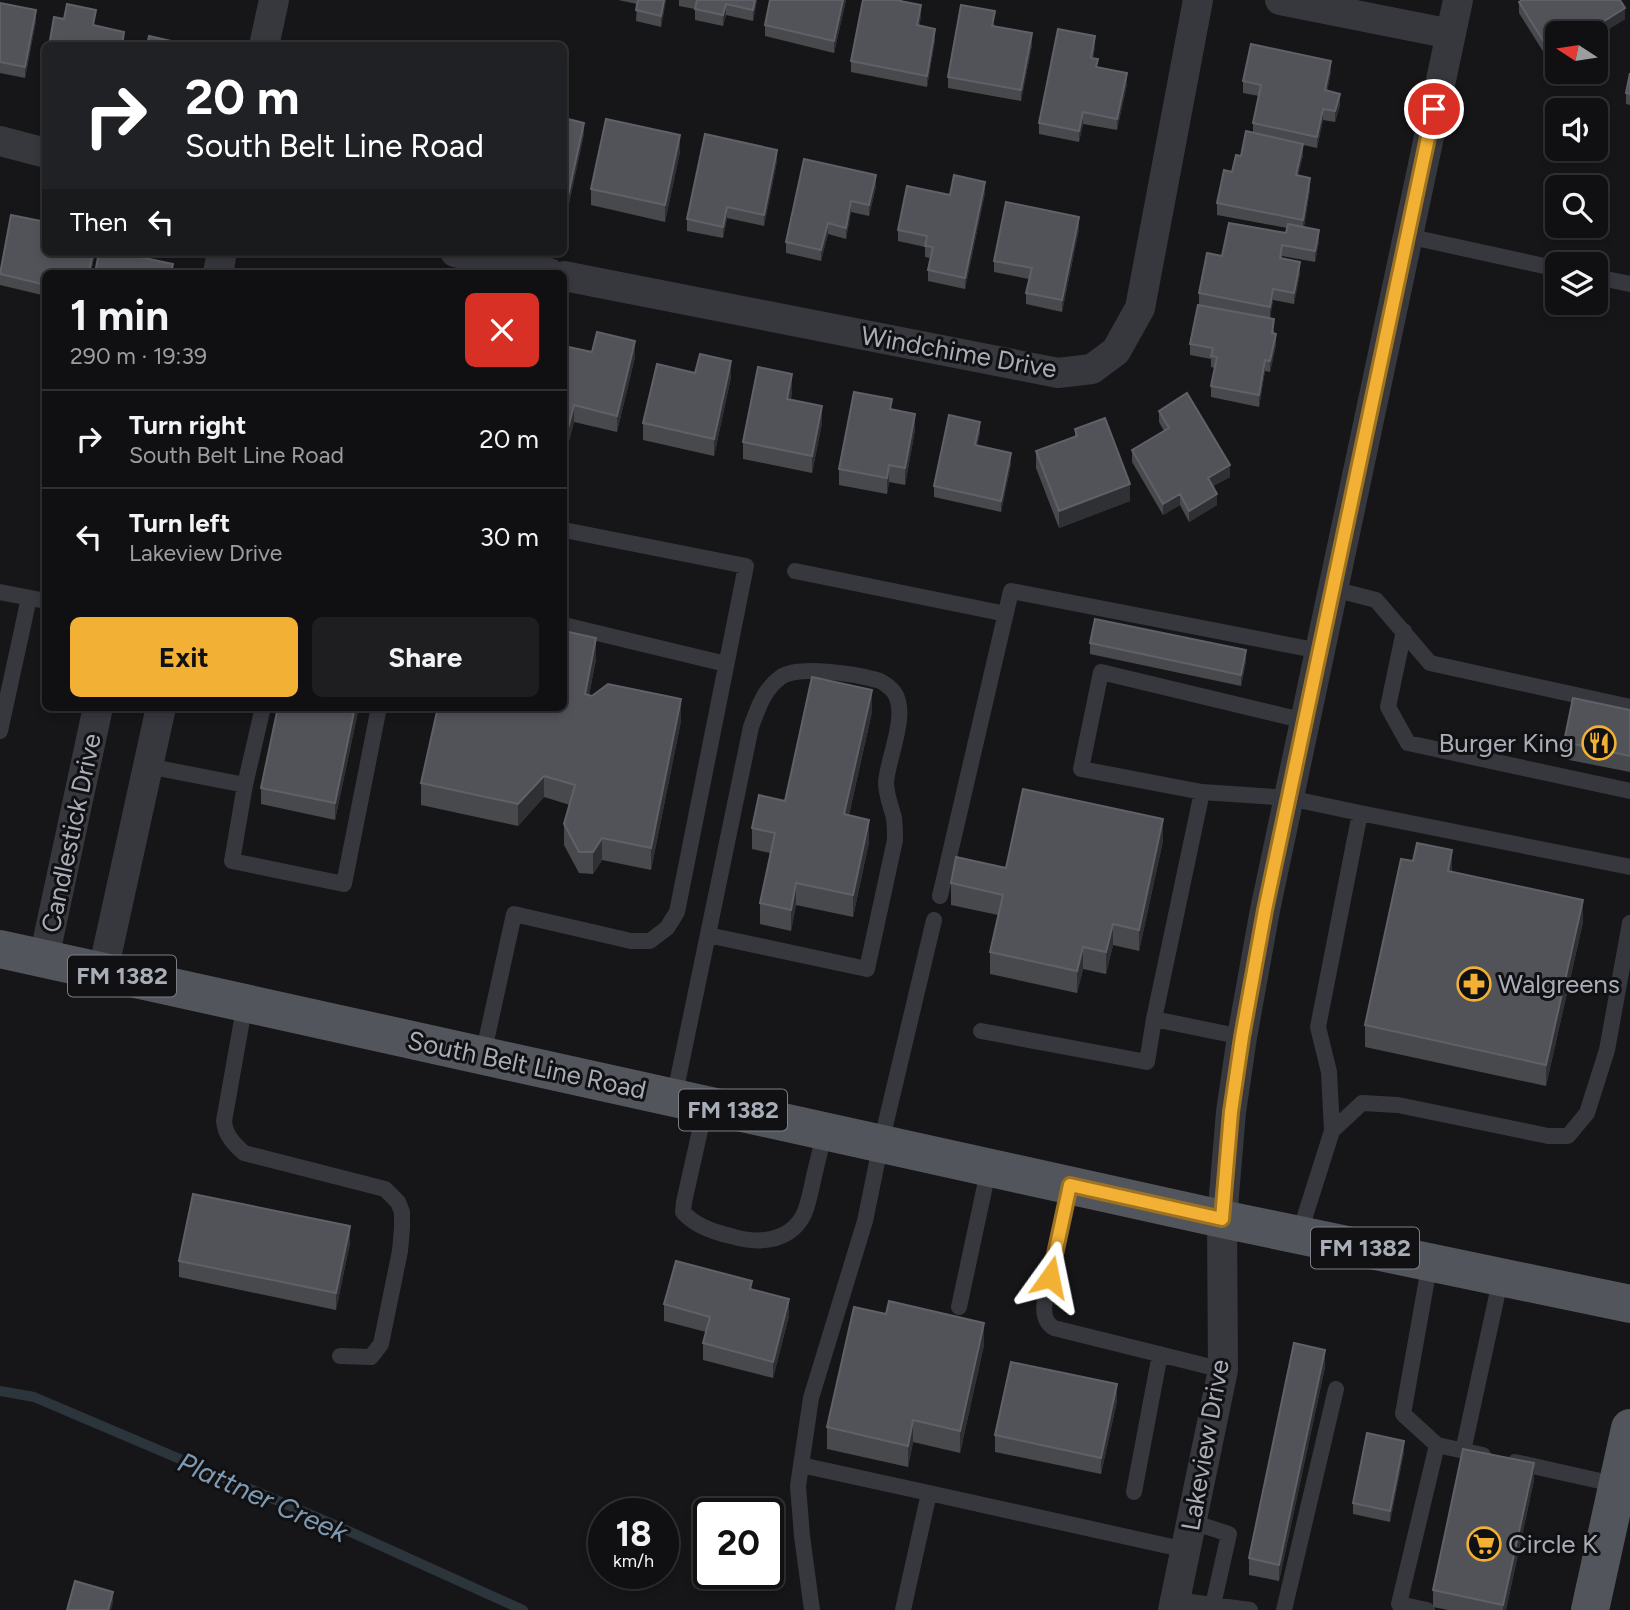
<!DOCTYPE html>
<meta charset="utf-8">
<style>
:root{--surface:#101012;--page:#1e1e20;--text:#f1f3f6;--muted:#9c9d9f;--line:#303032;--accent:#f2b134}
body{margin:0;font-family:Figtree,sans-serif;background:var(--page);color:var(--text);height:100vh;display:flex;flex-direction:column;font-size:26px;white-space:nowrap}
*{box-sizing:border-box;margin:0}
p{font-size:23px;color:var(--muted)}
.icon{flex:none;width:38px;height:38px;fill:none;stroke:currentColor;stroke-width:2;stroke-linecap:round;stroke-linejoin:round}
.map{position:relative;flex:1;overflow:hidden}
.side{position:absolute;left:42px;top:270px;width:525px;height:441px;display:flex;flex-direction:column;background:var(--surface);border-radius:10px;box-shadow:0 4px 10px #0003,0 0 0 2px var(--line)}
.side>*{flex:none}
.guide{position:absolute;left:42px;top:42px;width:525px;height:214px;border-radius:10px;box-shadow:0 4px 10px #0003,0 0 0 2px var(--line);background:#202124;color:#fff;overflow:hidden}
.needle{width:46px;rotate:282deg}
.tools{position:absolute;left:1545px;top:21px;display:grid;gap:14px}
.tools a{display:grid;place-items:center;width:63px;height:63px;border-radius:10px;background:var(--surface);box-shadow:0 4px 10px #0003,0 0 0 2px var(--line);font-size:35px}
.speed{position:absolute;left:588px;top:1498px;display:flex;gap:14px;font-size:35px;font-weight:700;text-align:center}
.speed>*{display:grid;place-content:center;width:91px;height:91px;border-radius:50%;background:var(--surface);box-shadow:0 4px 10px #0003,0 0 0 2px var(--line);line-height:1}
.speed small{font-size:18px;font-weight:400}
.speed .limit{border:4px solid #111;border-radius:10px;background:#fff;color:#111}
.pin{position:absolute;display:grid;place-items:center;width:60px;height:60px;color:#fff;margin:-30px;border:4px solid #fff;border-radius:50%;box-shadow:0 2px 7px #0007}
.me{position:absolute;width:77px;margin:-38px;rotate:12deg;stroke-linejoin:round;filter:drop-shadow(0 0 5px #0008)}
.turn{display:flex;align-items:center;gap:24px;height:147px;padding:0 28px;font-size:32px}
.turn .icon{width:91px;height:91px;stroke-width:2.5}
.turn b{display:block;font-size:49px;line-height:60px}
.then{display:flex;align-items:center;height:66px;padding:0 28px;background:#0003;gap:14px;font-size:26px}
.round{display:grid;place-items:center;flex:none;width:74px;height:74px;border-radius:10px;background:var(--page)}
.overview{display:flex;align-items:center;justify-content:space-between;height:119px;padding:0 28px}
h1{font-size:42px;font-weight:700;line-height:52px}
.primary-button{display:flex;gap:14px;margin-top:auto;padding:14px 28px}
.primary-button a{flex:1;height:80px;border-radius:10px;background:var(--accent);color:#111;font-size:28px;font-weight:700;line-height:80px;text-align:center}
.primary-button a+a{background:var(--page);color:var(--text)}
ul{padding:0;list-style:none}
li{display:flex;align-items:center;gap:21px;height:98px;padding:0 28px;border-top:2px solid var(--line)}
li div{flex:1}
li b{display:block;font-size:26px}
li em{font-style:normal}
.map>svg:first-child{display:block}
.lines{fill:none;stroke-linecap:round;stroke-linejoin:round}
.stream{stroke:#2c353c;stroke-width:10}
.service{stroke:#37383d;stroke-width:16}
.minor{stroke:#37383d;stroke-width:30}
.primary{stroke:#53555c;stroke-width:38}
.wall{fill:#47494d}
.shaded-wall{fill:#2f3033}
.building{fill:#525359;stroke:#5f6168;stroke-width:2}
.route-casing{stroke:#9d7322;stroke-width:18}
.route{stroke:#f2b134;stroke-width:12}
.labels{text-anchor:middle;stroke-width:6;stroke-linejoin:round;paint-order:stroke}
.shield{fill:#111113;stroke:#7b7e86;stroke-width:2}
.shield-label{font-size:24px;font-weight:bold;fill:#a8adb8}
.street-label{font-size:26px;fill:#a8adb8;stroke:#111113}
.poi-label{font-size:26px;fill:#a8adb8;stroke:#111113;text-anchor:start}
.water-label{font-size:28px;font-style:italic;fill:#7f9bb3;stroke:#111113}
</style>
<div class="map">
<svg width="1630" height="1610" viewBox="0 0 1630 1610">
<rect width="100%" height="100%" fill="#161618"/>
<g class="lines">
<path class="stream" d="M0,1391L34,1397L335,1525L523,1610"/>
<path class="service" d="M1407,236L1558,269
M1596,277L1630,284
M795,571L1006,614
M1333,589L1376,600L1430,663L1630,707
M0,592L46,601
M564,625L726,664
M1404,631L1388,707L1408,743L1630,791
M0,731L29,598
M147,766L245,785L232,861L344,884L379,707
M245,785L263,707
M1202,792L1289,798L1360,813L1318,1027L1329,1072L1332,1131
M1360,813L1630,867
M940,896L1011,591L1320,651
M245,1003L224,1121C225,1135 234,1144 244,1153L385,1189L398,1202L402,1212V1228L400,1251L381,1344L371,1357L340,1356
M1154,1019L1202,792L1081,769L1101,672L1305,721
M981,1031L1147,1062L1154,1019L1242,1037
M483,1055L514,914L631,941H650L667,928L677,912L746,566L564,530
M674,1098L751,727C758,708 764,689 781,677C798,665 856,674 877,680C882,681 891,688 894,692C909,714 888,757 886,782C886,795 891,806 894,818C895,825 895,833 895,840L867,969L708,935
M706,1104L684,1202L683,1212C695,1226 713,1232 731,1236C756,1244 788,1243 803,1216C807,1209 809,1198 811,1190C815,1171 820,1151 825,1132
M1070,1185L1045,1300C1043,1312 1044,1322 1054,1328L1223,1370
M1299,1235L1332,1131L1362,1103L1398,1105L1548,1136H1568L1587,1113L1607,1050L1630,923
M1430,1262L1403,1414L1437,1445
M959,1307L989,1167
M1463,1451L1501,1277
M1515,1462L1618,1485
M801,1465L929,1493
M1134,1492L1160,1354
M1192,1522L1229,1534L1213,1605
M1176,1600L1250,1610
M812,1610L802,1536L798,1486L811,1398L865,1221L881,1143L934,920
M903,1610L929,1493L1186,1550
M1284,1610L1336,1389
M1427,1610L1399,1604L1437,1445L1483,1455"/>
<path class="minor" d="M1280,0L1451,34
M264,46L274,0
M0,141L46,153
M455,252L549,273
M218,273L222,252
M564,276L1058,373L1092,369L1116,351L1140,308L1198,0
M44,958L98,707
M103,971L161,707
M1173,1610L1223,1370L1222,1219L1231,1112L1242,1037L1265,910L1458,0"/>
<path class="primary" d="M0,949L1222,1219L1630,1304
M1590,1610L1630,1428"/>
</g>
<path class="wall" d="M618,0H666L661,27L636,21L637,4Z
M679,0H757L753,21L726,15L723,26L695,20V9L679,6Z
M770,0H846L834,53L765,36V25Z
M863,0H902V1L921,17L919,26L935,40L927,87L851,72V61Z
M1519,2L1625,19L1596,37V33H1558L1549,61L1519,13Z
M0,3L36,21L25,78L0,73Z
M995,23L994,26L1032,45L1021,101L948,88V77Z
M1095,47L1093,59L1098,67L1127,84L1117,130L1083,124L1079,142L1039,134V123Z
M46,60V87L43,86V75Z
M1331,72L1327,91L1340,105L1335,122L1323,120L1317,148L1303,145V155L1298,175L1310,189L1304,227L1319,241L1315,262L1282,256V258L1300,273L1294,304L1273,300L1270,318L1199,305V293L1222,256L1286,233L1287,228L1217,215V203L1253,133V123L1259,96L1243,93V81Z
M1630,73V105L1626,104V93Z
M564,118L584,134L568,208L564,207Z
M680,152L665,222L591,205V189Z
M777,161L764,226L727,218L723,238L687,231V219Z
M876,186L869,216L851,212L846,239L828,234L821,261L786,253V242Z
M985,193L965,289L928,281V270L930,258L925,257V247L898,241V230Z
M1079,229L1062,312L1026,304V293L1029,279L994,272V261Z
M46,252H95L91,273H46V296L0,285V270Z
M1274,330L1276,345L1270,372L1265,371L1259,407L1211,397V386L1215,368L1211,367V359L1190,355V344Z
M564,346L592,352L635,357L617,432L574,422L564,460Z
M695,373L731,377L714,456L643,440V423Z
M792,391L791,399L822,423L812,473L743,459V442Z
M892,409L915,430L905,485L889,482L887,494L839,485V469Z
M1159,411L1230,477L1213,486L1217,505L1189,522L1180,505L1163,515L1132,462V450L1164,431L1159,422Z
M1075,429L1130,501L1059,528L1036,468V451L1075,437Z
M980,433L977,445L1011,464L1001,512L934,497V486Z
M1090,643L1246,661L1241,686L1090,654Z
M596,659L589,695L681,721L651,870L602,860L593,874L579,873L564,845V824L570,805L544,797L518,826L421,805V783Z
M278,707H359L335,820L261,804V788Z
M1630,710V772L1564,759V742Z
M872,712L849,815L869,842L853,917L796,905L791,931L760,924V903L770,853L752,849V828L785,801Z
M1163,841L1139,951L1113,945L1106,974L1083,969L1077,993L990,974V952L998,915L951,905V883L1006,868Z
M1452,872L1583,922L1546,1086L1365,1047V1025Z
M350,1243L336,1310L179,1277V1261Z
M752,1289L789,1316L773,1378L703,1360V1343L706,1332L664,1321V1304Z
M984,1345L960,1453L913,1442L908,1467L827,1449V1427Z
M1325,1367L1279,1581L1249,1575V1558Z
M1117,1401L1101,1474L995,1452V1435Z
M1404,1452L1390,1522L1353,1514V1503Z
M1534,1480L1506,1610H1448L1433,1607V1590Z"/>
<path class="shaded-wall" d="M664,0H666L661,27V16Z
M755,0H757L753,21V10Z
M843,0H846L834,53V41Z
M726,4V15L723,26V15Z
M921,5V17L917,37V25Z
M1625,8V19L1596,37V33H1585Z
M36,10V21L25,78V67Z
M935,29V40L927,87V76Z
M1032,33V45L1021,101V90Z
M1095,36V47L1091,69V58Z
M1558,45V56L1549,61V50Z
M1331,61V72L1325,102V90Z
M1127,73V84L1117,130V119Z
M1340,94V105L1335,122V111Z
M1323,109V120L1317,148V137Z
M1083,112V124L1079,142V131Z
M584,123V134L568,208V196Z
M680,135V152L665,222V205Z
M1303,144V155L1296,186V175Z
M777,150V161L764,226V215Z
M876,175V186L869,216V205Z
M1310,178V189L1303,231V220Z
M985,182V193L965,289V278Z
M851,201V212L846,239V228Z
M727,207V218L723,238V227Z
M1079,217V229L1062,312V300Z
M828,223V234L821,261V250Z
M1319,230V241L1315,262V251Z
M93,252H95L91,273H89Z
M1300,262V273L1294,304V293Z
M1273,289V300L1270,318V307Z
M1276,334V345L1270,372V361Z
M635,341V357L617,432V416Z
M1265,360V371L1259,407V395Z
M731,361V377L714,456V439Z
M792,374V391L787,415V399Z
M574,405V422L564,460V444Z
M822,406V423L812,473V456Z
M915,414V430L905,485V468Z
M980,422V433L975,456V445Z
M1011,453V464L1001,512V501Z
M889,465V482L887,494V478Z
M1230,465V477L1208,489V478Z
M1130,484V501L1059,528V511Z
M1180,494V505L1163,515V504Z
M1217,494V505L1189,522V511Z
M596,638V659L585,716V694Z
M1246,650V661L1241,686V675Z
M872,690V712L844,836V814Z
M681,699V721L651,870V848Z
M355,707H359L335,820V803Z
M544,776V797L518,826V804Z
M1163,819V841L1139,951V930Z
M869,820V842L853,917V895Z
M602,838V860L593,874V852Z
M1452,850V872L1448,871Z
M796,883V905L791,931V910Z
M1583,900V922L1546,1086V1065Z
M1113,924V945L1106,974V952Z
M1083,947V969L1077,993V971Z
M350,1226V1243L336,1310V1293Z
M789,1299V1316L773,1378V1362Z
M984,1323V1345L960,1453V1431Z
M1325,1350V1367L1279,1581V1565Z
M1117,1384V1401L1101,1474V1458Z
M913,1420V1442L908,1467V1446Z
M1404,1441V1452L1390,1522V1511Z
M1534,1463V1480L1506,1610H1503V1605Z
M113,1592V1603L111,1610H108Z"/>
<path class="building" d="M638,0H664L661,16L636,10Z
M697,0H755L753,10L726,4L723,15L695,9Z
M770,0H843L834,41L765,25Z
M863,0H900V1L921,5L917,25L935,29L927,76L851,61Z
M1522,0H1620L1625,8L1585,33H1558V45L1549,50L1519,2Z
M0,3L36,10L25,67L0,62Z
M67,4L96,10L93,25L124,32L122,46H49L54,17L64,19Z
M961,5L995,11L992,26L1032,33L1021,90L948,77Z
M1058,29L1095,36L1091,58L1098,59L1096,67L1127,73L1117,119L1083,112L1079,131L1039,123Z
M149,36L193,46H147Z
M1251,44L1331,61L1325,90L1340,94L1335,111L1323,109L1317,137L1253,123L1261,85L1243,81Z
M46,60V76L43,75Z
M1630,73V94L1626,93Z
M564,118L584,123L568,196L564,195Z
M606,119L680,135L665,205L591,189Z
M1246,131L1303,144L1296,175L1310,178L1303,220L1217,203L1224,170L1232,172L1236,155L1241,156Z
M705,134L777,150L764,215L727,207L723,227L687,219Z
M804,159L876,175L869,205L851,201L846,228L828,223L821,250L786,242Z
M954,175L985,182L965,278L928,270L933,247L925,246L927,236L898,230L907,186L950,195Z
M1006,202L1079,217L1062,300L1026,293L1032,268L994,261Z
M11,215L46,222V252H93L89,273H46V285L0,274Z
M1229,223L1286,233L1288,224L1319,230L1315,251L1282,245L1280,258L1300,262L1294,293L1273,289L1270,307L1199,293L1207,253L1222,256Z
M99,252H127L126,254L173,264L171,273H95Z
M299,269L322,273H298Z
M1198,305L1274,319L1272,333L1276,334L1270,361L1265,360L1259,395L1211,386L1217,357L1211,356L1213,348L1190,344Z
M597,332L635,341L617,416L574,405L564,444V346L592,352Z
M700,354L731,361L714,439L643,423L657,364L695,373Z
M758,367L792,374L787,399L822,406L812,456L743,442Z
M854,392L892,399L890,409L915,414L905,468L889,465L887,478L839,469Z
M1187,393L1230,465L1208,478L1217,494L1189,511L1180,494L1163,504L1132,450L1169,428L1159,411Z
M949,415L980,422L975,445L1011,453L1001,501L934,486Z
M1105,418L1130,484L1059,511L1036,451L1077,436L1075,429Z
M1095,619L1246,650L1241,675L1090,643Z
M564,631L596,638L585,694L592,696L608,684L681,699L651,848L602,838L593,852H579L564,824L575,785L544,776L518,804L421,783L438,707H564Z
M812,677L872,690L844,814L869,820L853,895L796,883L791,910L760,903L775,833L752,828L759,795L785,801Z
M1573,698L1630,710V756L1564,742Z
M278,707H355L335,803L261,788Z
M1023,789L1163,819L1139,930L1113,924L1106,952L1083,947L1077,971L990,952L1003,895L951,883L956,857L1006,868Z
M1417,843L1452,850L1448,871L1583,900L1546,1065L1365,1025L1401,859L1413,861Z
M193,1194L350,1226L336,1293L179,1261Z
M676,1261L752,1281L750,1289L789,1299L773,1362L703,1343L710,1317L664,1304Z
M889,1301L984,1323L960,1431L913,1420L908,1446L827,1427L854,1307L886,1314Z
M1294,1343L1325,1350L1279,1565L1249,1558Z
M1011,1362L1117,1384L1101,1458L995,1435Z
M1367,1433L1404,1441L1390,1511L1353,1503Z
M1463,1449L1534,1463L1503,1605L1433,1590Z
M75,1581L113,1592L108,1610H67Z"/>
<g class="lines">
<defs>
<path id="route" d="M1050,1277L1070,1185L1222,1219L1231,1112L1242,1037L1265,910L1434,109"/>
</defs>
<use href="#route" class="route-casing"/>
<use href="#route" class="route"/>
</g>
<defs>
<symbol id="restaurant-ring" viewBox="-11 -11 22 22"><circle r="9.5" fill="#111113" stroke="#f2b134" stroke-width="1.5"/><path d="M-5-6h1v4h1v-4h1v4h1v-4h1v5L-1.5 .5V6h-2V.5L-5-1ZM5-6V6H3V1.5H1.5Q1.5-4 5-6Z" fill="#f2b134"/></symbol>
<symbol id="pharmacy-ring" viewBox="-11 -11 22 22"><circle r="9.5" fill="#111113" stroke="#f2b134" stroke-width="1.5"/><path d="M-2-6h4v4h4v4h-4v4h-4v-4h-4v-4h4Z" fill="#f2b134"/></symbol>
<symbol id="supermarket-ring" viewBox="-11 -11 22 22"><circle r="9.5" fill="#111113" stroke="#f2b134" stroke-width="1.5"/><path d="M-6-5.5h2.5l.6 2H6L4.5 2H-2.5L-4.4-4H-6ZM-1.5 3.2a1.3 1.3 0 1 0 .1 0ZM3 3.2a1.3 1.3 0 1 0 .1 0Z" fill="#f2b134"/></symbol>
</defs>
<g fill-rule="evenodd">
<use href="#restaurant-ring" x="1580" y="724" width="38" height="38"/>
<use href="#pharmacy-ring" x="1455" y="965" width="38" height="38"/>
<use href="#supermarket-ring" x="1465" y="1525" width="38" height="38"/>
</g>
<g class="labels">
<g class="shield">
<rect x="68" y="955.5" width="108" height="41" rx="5"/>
<rect x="679" y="1089.5" width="108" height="41" rx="5"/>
<rect x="1311" y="1227.5" width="108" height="41" rx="5"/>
</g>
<g class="shield-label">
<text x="122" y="984">FM 1382</text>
<text x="733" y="1118">FM 1382</text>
<text x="1365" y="1256">FM 1382</text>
</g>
<g class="street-label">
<text transform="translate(959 352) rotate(10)" y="9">Windchime Drive</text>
<text transform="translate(71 833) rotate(-78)" y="9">Candlestick Drive</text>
<text transform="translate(527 1065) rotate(12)" y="9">South Belt Line Road</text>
<text transform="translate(1205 1445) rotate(-80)" y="9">Lakeview Drive</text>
</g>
<g class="poi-label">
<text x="1574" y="752" text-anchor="end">Burger King</text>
<text x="1498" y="993">Walgreens</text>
<text x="1508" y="1553">Circle K</text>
</g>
<g class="water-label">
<text transform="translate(263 1497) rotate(24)" y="10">Plattner Creek</text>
</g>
</g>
</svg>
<div class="tools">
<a><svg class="needle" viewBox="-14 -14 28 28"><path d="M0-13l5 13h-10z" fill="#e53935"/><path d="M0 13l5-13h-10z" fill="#9c9d9f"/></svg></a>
<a><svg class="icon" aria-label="sound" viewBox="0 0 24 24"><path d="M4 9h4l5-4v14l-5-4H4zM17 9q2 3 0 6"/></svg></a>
<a><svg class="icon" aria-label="search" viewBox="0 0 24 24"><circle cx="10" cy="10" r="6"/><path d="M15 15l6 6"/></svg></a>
<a><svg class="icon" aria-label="layers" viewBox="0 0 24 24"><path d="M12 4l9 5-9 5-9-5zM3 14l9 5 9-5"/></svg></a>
</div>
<div class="speed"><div>18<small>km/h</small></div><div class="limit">20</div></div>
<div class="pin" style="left:1434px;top:109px;background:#d93025"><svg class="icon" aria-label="arrive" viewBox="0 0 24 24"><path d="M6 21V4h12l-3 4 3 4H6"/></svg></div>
<svg class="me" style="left:1050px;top:1277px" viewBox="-20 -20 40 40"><path d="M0-17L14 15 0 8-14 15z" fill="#f2b134" stroke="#fff" stroke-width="4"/></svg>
<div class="guide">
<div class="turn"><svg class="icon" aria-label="right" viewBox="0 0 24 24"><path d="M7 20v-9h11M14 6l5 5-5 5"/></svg><div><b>20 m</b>South Belt Line Road</div></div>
<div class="then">Then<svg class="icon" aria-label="left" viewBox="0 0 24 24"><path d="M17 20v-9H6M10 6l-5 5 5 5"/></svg></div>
</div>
<section class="side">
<div class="overview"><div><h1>1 min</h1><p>290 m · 19:39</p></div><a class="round" style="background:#d93025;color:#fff"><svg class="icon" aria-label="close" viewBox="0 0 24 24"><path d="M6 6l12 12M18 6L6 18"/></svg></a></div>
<ul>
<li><svg class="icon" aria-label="right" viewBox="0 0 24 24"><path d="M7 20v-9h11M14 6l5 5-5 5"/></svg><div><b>Turn right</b><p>South Belt Line Road</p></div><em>20 m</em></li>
<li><svg class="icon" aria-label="left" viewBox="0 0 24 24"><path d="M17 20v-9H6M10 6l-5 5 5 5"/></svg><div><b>Turn left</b><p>Lakeview Drive</p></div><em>30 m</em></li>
</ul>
<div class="primary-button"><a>Exit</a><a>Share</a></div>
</section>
</div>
